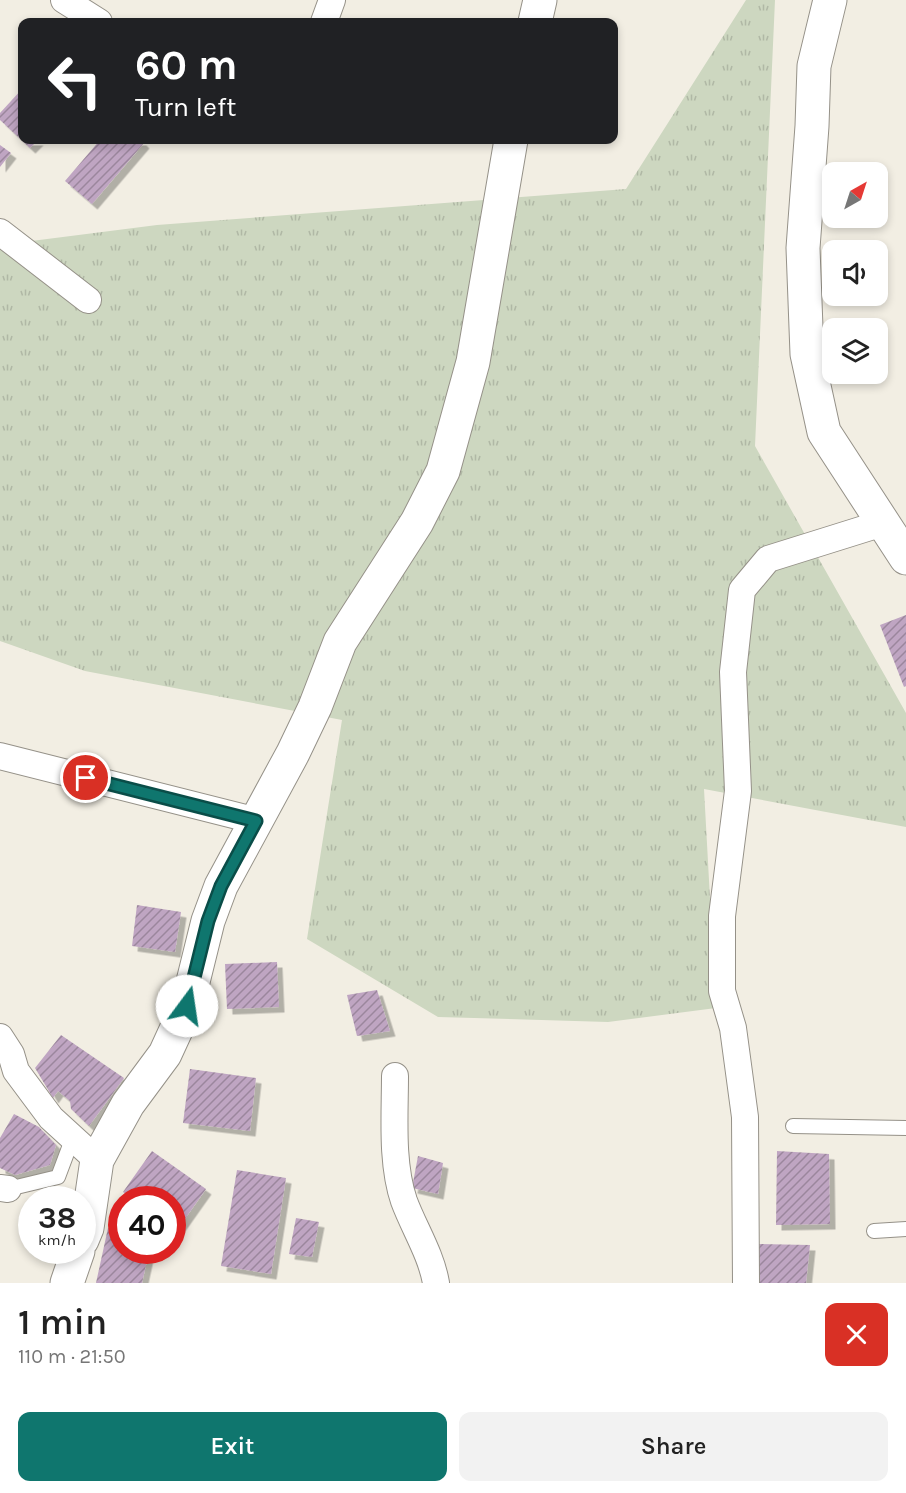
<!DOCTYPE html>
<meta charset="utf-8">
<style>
:root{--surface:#fff;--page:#f2f2f2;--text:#222;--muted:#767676;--accent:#0f766e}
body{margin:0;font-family:Karla,sans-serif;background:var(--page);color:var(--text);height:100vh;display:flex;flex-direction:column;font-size:22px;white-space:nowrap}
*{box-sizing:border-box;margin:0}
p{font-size:20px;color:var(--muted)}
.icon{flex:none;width:33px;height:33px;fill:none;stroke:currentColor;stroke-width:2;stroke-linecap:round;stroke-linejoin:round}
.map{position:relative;height:1283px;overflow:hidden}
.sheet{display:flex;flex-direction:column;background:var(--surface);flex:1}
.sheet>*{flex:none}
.top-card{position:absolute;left:18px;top:18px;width:600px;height:126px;border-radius:12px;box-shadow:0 3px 9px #0003;background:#202124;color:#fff;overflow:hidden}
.needle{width:39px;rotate:39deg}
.buttons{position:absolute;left:822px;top:162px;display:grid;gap:12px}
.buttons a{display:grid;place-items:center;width:66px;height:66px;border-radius:12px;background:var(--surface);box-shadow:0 3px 9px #0003;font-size:30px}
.speed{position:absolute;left:18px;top:1186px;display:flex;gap:12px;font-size:30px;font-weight:700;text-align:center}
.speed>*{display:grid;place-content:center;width:78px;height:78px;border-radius:50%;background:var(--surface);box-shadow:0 3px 9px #0003;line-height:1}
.speed small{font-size:15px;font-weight:400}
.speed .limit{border:9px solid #d22;background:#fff;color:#111}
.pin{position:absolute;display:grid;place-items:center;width:51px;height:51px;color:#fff;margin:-26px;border:3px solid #fff;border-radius:50%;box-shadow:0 2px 6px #0007}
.me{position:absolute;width:66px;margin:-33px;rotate:14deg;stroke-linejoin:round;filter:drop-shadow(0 0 4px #0008)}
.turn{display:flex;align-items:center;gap:21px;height:126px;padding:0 18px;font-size:27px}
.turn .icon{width:78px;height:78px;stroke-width:2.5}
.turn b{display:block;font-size:42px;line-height:51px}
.round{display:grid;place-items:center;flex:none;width:63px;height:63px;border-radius:12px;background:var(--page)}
.overview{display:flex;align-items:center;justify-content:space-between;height:102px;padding:0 18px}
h1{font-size:36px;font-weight:600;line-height:45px}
.primary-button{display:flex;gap:12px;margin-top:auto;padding:12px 18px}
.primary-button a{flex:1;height:69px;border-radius:12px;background:var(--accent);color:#fff;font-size:24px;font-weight:600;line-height:69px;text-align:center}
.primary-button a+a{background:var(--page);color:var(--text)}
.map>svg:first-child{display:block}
.grass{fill:url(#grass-tufts)}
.building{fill:url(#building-hatch);filter:url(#shadow)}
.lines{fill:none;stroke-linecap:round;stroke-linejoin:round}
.service-casing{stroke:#959188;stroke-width:16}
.minor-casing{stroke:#959188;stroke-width:28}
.tertiary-casing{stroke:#959188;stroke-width:35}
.service{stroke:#fff;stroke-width:14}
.minor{stroke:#fff;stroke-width:26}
.tertiary{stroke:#fff;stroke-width:33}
.route-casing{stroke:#0a4d48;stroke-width:15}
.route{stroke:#0f766e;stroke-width:10}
</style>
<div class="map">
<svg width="906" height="1283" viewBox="0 0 906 1283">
<defs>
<pattern id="grass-tufts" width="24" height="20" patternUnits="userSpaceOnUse" patternTransform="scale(1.5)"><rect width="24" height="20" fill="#cdd7c0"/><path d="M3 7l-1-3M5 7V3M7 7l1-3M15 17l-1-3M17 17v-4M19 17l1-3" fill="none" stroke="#b0b8a5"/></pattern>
<pattern id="building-hatch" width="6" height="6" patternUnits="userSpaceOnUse" patternTransform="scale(1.5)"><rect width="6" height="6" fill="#bfa5c2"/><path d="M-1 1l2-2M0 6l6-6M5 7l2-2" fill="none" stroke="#9b869d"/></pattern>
<filter id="shadow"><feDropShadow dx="5.5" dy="5.5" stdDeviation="0" flood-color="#0004"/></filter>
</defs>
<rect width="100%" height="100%" fill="#f2eee3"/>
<path class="grass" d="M746,0H775L755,446L906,713V827L704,789L716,1008L608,1022L438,1017L307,939L342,720L85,671L0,641V245L157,225L626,189Z"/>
<path class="building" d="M22,89V140H38L30,148L0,120V113Z
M100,140H141L144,143L92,204L65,181Z
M0,145L11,153L0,167Z
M906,615V686L904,687L880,625Z
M137,905L181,912L175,952L132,946Z
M277,962L279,1007L227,1009L225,964Z
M377,990L390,1031L357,1036L347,995Z
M61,1035L124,1078L89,1126L71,1109L70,1101L58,1091L53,1098L35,1068Z
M190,1069L256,1078L250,1131L183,1123Z
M14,1114L39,1127L56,1145L50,1165L15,1175L0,1168V1138Z
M152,1151L206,1189L177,1230L172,1226V1200H135L123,1192Z
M777,1151L829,1154L830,1224L776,1225Z
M418,1156L443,1163L438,1194L412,1188Z
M237,1170L286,1178L271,1274L221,1266Z
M296,1218L319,1222L312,1257L289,1254Z
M108,1228L122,1231V1251H149L142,1283H96Z
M759,1244L810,1245L806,1283H759Z"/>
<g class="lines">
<defs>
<path id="service" d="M793,1126L906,1128
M3,1193L8,1189L58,1177L73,1137
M874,1231L906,1229"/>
<path id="minor" d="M64,0L99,22
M324,22L332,0
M0,232L88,300
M0,756L257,821
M0,1037L11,1054L16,1071L51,1118L97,1160
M395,1076C395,1115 391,1163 404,1201C414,1228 431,1254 436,1283
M0,1188L8,1189
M746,1283L745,1117L733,1028L722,991V916L738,791L733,672L742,590L768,559L883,523"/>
<path id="tertiary" d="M830,0L814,66L812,126L803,248L807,354L824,432L906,558
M535,22L540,0
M82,1240L87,1228L97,1160L128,1104L165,1054L187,1006L208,921L221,886L293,753L315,707L340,642L417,522L443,471L473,362L511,140
M67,1283L78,1251"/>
</defs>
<use href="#service" class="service-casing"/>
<use href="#minor" class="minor-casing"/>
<use href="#tertiary" class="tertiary-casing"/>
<use href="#service" class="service"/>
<use href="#minor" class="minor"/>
<use href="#tertiary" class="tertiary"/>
</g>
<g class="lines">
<defs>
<path id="route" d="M86,778L256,821L221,886L208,921L187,1006"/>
</defs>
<use href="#route" class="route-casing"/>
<use href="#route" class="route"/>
</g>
</svg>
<div class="buttons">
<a><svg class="needle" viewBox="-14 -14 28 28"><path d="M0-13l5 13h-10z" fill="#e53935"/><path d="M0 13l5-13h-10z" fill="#767676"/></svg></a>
<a><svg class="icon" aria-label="sound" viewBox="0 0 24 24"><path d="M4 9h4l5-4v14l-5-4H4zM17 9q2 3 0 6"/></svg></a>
<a><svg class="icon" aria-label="layers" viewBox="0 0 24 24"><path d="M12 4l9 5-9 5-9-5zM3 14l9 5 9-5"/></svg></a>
</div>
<div class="speed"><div>38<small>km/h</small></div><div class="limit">40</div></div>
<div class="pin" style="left:86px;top:778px;background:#d93025"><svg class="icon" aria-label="arrive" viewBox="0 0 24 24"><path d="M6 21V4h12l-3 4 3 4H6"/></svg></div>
<svg class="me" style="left:187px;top:1006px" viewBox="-20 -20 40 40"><circle r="19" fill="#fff"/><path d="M0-13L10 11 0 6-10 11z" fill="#0f766e"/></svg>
<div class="top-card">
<div class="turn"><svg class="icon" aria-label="left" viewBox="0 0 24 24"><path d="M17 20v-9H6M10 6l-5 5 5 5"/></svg><div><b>60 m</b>Turn left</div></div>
</div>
</div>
<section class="sheet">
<div class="overview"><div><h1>1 min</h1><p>110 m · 21:50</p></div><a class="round" style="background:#d93025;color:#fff"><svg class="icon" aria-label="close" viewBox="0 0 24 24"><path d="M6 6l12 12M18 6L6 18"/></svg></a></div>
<div class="primary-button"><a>Exit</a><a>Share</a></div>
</section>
